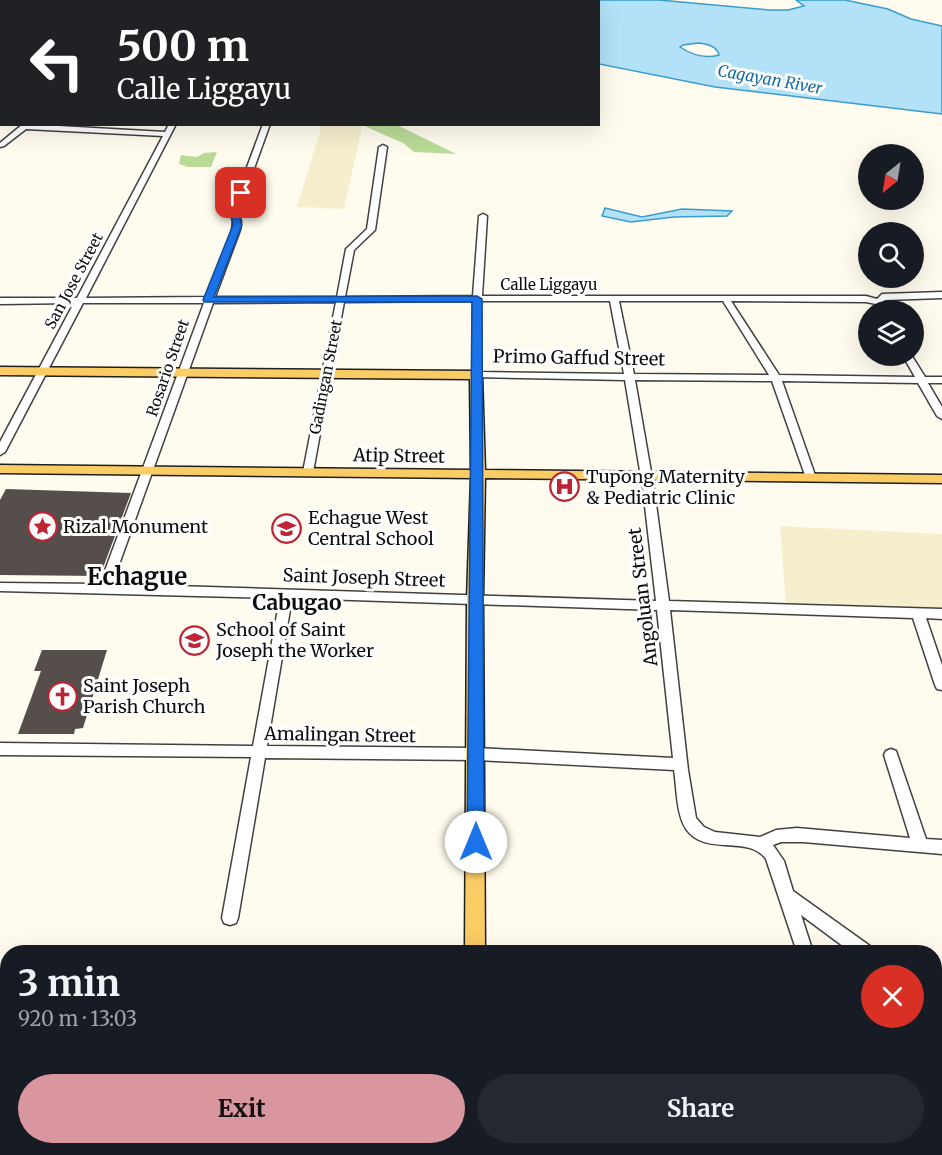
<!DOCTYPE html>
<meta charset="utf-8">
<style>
:root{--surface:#171b24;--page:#242831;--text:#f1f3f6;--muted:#9ea1a6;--accent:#da969f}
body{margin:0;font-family:Merriweather,serif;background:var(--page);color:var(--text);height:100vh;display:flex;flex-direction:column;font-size:22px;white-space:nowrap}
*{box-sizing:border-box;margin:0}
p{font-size:20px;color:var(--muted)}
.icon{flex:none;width:33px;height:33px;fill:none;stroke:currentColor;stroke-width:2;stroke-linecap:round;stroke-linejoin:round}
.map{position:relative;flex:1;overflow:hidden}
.side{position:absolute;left:0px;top:945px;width:942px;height:210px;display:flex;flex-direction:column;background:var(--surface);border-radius:24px 24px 0 0;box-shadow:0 6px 24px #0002}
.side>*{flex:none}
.guide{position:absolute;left:0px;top:0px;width:600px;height:126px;box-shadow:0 6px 24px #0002;background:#202124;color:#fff;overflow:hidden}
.needle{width:39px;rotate:210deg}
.fabs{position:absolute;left:858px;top:144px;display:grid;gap:12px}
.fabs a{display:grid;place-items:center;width:66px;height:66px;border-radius:50%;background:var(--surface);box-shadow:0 6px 24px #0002;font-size:30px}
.pin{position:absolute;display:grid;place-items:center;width:51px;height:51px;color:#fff;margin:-26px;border-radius:12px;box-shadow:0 3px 9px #0006}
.me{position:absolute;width:66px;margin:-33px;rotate:0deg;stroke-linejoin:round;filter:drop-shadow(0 0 4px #0008)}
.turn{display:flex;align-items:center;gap:21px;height:126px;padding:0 18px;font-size:27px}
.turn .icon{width:78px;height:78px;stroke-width:2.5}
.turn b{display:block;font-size:42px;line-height:51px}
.round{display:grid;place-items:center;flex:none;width:63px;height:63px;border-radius:32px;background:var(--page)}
.summary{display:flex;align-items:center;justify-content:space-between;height:102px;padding:0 18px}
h1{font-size:36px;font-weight:700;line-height:45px}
.button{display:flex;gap:12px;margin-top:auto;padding:12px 18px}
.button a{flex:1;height:69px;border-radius:36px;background:var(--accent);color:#111;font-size:24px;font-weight:700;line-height:69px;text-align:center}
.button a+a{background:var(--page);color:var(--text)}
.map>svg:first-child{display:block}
.farmland{fill:#f5efce}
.forest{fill:#b9db97}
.water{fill:#b3e1f7;stroke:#399cce;stroke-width:1.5;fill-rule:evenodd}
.building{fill:#564e4a}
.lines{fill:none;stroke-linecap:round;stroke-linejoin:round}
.minor-casing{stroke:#414141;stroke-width:3}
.major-casing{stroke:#1f1f1f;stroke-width:3}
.minor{fill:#fff;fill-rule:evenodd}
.major{fill:#f9cc64;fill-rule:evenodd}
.route{fill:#1a73e8;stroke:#114b97;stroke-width:1.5}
.labels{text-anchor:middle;stroke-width:6;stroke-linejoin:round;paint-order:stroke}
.far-street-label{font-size:15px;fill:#0e0e0e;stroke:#fff}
.far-water-label{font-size:16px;font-style:italic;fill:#166ca1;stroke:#fff}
.street-label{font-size:18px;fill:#0e0e0e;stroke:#fff}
.poi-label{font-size:18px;fill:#0e0e0e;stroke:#fff;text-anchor:start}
.quarter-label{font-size:21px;font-weight:bold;fill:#0e0e0e;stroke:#fff}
.district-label{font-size:24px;font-weight:bold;fill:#0e0e0e;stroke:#fff}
</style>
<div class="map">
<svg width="942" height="1155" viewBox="0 0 942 1155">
<rect width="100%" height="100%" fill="#fffbee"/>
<path class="farmland" d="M322,125H356L362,127L344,209L297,207Z
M780,526L942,534V611L786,604Z"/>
<path class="forest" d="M362,125H397L456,154L414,152L403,143Z
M217,152L211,167H188L179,164L181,155L197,157L204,153Z"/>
<path class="water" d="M130,0H390L394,1L135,2Z
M451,0H659L769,10H788L804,6L796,0H845L888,9L911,19L942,26V114L715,87L599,64L598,2L448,1ZM698,43C707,44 717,46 719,55C705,59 692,55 680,47L683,45Z
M605,208L642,217L682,209L732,211L727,216L674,217L631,222L602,216Z"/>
<path class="building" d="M6,489L131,493L100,576L0,575V500Z
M42,650H107L83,728L75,729L74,734H18L41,671H34Z"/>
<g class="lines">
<defs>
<path id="minor" d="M60,0H68L58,2Z
M0,21H2V25H0Z
M0,52H2V56H0Z
M23,124L165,132L169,124H176L86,298L206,297L232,230L233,221L230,213L263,124H270L238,213L241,221L240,230L215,297H337L346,249L367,229L379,147L383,145L387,147L375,230L354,250L345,297L473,296L479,216L483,214L487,216L482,296H866L877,299L882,294L942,292V298L885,300L883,302L888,310H880L876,304L866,302L731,301L779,375L915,377L903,356H912L925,377H942V383H928L942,407V419L937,416L918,383L782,381L816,478L815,480L811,481L806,478L772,381L635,380L654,489L669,601L942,609V619L926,618L942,665V690L937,689L935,685L913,618L670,610L688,770L696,818L704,827L715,832L760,837L776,830L797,828L910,838L884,755L886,751L891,749L896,751L926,839L942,840V854L803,842H781L773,845L784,861L793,891L870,946L872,952H851L801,915L813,952H797L766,859C748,834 705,857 686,829C676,813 677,788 674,770L477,760L265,758L238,918L236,923L230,925L224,923L222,918L251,757L0,755V743L253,746L280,598L0,591V583L100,584L204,303H83L5,452L0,455V442L74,303L0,304V298H77L163,136L26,129L4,146L0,147V143ZM473,301V377L625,380L643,489L656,601L112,584L213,303L336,302L303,472L308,475L313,472L344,302ZM481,301H610L624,374L481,372ZM619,301H723L769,375L634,374ZM292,598L657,610L673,758L477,748L267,746Z
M934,1000L942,1004V1023L934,1019Z
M934,1088L942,1091V1110L934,1107Z
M849,1148H867L868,1155H850Z"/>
<path id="major" d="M0,367L476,371L482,375L485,470L942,475V483L485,478L483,599L485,952H465L467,599L471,478L0,473V465L471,470L470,379L0,375Z
M469,1148H492L494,1155H470Z"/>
</defs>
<use href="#minor" class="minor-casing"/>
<use href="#major" class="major-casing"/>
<use href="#minor" class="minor"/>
<use href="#major" class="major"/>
</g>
<path class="route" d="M241,190L245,193L238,213L242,225L214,297L477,296L482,299L484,842L482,848L476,850L470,848L467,842L472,302H204L203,300L233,225C230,213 230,197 241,190Z"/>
<defs>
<symbol id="hospital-ring" viewBox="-11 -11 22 22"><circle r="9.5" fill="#fff" stroke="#bf2435" stroke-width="1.5"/><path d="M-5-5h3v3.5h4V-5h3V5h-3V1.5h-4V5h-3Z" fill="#bf2435"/></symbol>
<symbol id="sight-ring" viewBox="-11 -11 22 22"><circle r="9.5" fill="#fff" stroke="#bf2435" stroke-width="1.5"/><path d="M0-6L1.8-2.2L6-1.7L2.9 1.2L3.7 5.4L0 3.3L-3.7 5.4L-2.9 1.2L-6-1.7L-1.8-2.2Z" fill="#bf2435"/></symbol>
<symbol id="school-ring" viewBox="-11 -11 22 22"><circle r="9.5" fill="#fff" stroke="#bf2435" stroke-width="1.5"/><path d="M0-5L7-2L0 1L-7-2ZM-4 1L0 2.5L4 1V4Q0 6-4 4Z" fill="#bf2435"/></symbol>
<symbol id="church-ring" viewBox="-11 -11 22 22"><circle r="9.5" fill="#fff" stroke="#bf2435" stroke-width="1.5"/><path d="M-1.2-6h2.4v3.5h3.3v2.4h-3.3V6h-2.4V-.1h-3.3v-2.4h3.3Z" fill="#bf2435"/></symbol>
</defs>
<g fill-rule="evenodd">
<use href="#hospital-ring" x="548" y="470" width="33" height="33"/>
<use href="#sight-ring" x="26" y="510" width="33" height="33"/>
<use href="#school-ring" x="270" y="512" width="33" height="33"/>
<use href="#school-ring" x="178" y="624" width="33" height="33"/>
<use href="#church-ring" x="46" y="680" width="33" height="33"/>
</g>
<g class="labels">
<g class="far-street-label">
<text transform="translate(74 281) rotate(-62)" y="5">San Jose Street</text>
<text x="549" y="290">Calle Liggayu</text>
<text transform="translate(168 368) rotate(-71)" y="5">Rosario Street</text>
<text transform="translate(326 377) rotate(-79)" y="5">Gadingan Street</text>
</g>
<g class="far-water-label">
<text transform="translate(770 79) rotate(10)" y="6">Cagayan River</text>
</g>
<g class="street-label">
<text transform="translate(579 358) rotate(1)" y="6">Primo Gaffud Street</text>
<text transform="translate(399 456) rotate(1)" y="6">Atip Street</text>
<text transform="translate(364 578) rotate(2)" y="6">Saint Joseph Street</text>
<text transform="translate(643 597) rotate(-97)" y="6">Angoluan Street</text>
<text transform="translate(340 735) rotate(1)" y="6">Amalingan Street</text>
</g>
<g class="poi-label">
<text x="586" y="483">Tupong Maternity<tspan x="586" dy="21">&amp; Pediatric Clinic</tspan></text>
<text x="308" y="524">Echague West<tspan x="308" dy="21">Central School</tspan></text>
<text x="63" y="533">Rizal Monument</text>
<text x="216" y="636">School of Saint<tspan x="216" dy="21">Joseph the Worker</tspan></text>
<text x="83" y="692">Saint Joseph<tspan x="83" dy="21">Parish Church</tspan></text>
</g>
<g class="quarter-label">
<text x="297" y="610">Cabugao</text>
</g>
<g class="district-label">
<text x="137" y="585">Echague</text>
</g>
</g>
</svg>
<div class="fabs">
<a><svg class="needle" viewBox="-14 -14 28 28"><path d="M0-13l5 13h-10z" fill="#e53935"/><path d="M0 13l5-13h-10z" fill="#9ea1a6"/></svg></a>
<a><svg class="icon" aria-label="search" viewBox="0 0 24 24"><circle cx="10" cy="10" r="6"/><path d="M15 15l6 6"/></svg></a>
<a><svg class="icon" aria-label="layers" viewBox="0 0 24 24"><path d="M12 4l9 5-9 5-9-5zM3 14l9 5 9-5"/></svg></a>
</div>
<div class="pin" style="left:241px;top:193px;background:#d93025"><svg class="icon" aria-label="arrive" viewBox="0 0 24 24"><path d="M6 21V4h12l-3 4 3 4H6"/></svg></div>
<svg class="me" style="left:476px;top:842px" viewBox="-20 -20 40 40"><circle r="19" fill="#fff"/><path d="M0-13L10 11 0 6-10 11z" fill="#1a73e8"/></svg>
<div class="guide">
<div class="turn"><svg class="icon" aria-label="left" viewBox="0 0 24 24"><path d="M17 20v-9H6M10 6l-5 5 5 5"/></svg><div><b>500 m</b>Calle Liggayu</div></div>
</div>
<section class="side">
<div class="summary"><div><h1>3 min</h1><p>920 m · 13:03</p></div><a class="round" style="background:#d93025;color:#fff"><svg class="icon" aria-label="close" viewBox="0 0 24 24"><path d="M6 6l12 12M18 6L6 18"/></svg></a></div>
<div class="button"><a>Exit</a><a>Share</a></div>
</section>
</div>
